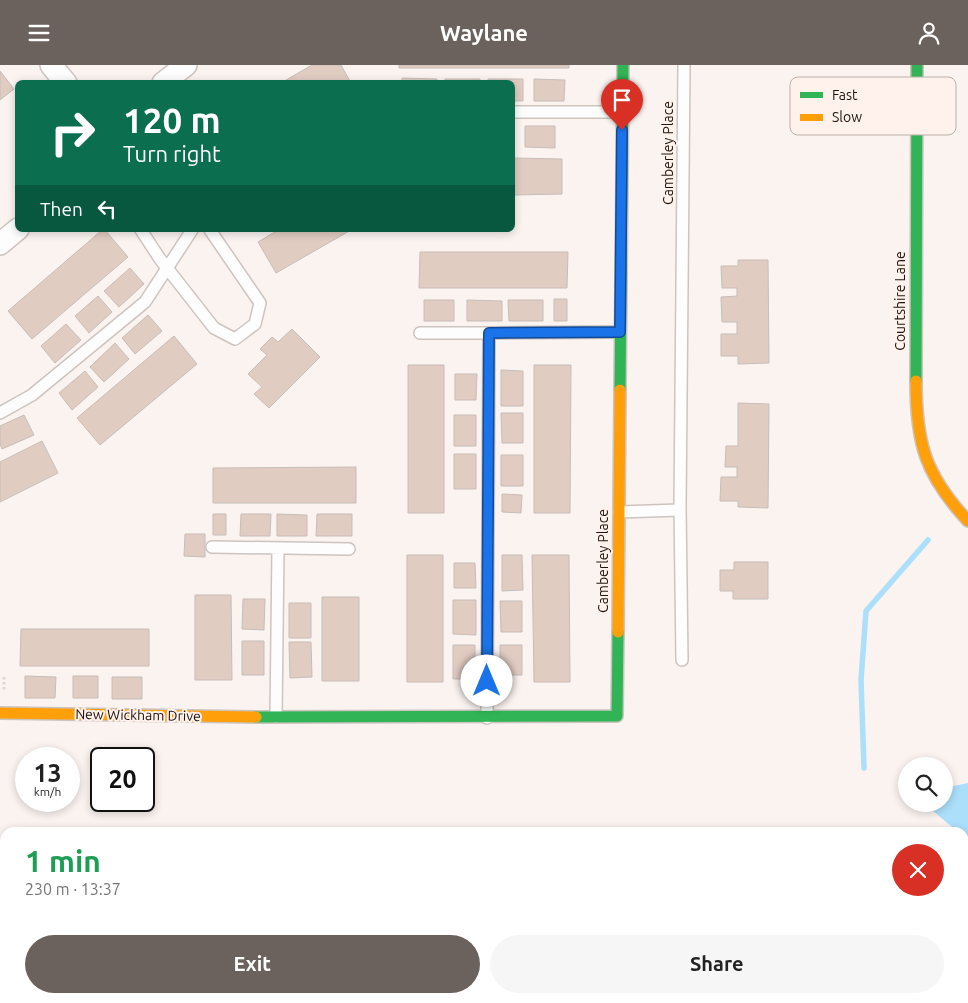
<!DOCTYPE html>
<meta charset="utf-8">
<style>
:root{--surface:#fff;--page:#f6f6f6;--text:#222;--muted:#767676;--accent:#6b615d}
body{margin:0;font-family:Ubuntu,sans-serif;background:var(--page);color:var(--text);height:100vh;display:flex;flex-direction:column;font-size:19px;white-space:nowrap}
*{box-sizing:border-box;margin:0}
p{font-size:16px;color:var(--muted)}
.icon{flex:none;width:28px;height:28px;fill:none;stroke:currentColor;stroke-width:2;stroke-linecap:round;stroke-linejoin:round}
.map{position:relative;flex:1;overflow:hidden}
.sheet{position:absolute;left:0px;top:762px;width:969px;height:176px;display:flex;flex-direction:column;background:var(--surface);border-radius:15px 15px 0 0;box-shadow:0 2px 8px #0003}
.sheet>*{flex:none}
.banner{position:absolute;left:15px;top:15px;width:500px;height:152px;border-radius:8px;box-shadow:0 2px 8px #0003;background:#0b6e4f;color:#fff;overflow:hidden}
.controls{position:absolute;left:898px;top:692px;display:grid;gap:10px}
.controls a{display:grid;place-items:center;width:55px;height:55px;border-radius:50%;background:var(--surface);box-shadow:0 2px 8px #0003;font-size:25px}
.speed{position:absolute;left:15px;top:682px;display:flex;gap:10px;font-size:25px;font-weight:700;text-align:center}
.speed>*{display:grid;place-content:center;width:65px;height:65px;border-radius:50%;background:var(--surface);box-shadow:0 2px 8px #0003;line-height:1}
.speed small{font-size:12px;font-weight:400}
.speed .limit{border:2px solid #111;border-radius:8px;background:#fff;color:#111}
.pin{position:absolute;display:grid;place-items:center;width:42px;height:42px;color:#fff;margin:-51px -21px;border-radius:50% 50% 50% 0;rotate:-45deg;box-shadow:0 0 5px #0007}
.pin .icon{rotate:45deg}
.me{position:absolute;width:55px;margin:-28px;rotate:0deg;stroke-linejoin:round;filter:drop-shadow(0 0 4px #0008)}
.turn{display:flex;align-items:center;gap:18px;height:105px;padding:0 25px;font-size:22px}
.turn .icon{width:65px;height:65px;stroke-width:2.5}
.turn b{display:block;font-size:35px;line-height:42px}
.then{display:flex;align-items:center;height:48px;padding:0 25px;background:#0003;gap:10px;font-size:19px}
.round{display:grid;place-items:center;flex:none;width:52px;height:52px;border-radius:26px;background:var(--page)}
.overview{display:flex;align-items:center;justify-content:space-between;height:85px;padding:0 25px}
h1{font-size:30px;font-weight:700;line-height:38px;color:#1e9e55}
.action{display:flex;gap:10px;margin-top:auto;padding:10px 25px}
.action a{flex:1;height:58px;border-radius:30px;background:var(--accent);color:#fff;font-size:20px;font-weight:700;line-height:58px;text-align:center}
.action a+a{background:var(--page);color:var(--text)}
header{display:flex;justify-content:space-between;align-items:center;height:65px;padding:0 25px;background:var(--accent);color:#fff;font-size:22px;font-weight:700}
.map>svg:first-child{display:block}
.water{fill:#abdffa}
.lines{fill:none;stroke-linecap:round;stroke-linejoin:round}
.stream{stroke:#abdffa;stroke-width:5.5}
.building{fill:#e1ccc2;stroke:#c6bdb9}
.lane-casing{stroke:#cdc4c0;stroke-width:14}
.street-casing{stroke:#cdc4c0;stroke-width:24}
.fast-casing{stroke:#cdc4c0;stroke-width:14}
.slow-casing{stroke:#cdc4c0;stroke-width:14}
.path{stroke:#dbd9d7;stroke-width:3;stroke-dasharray:2.5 2.5;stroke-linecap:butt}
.lane{stroke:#fefdfd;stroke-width:11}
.street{stroke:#fefdfd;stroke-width:21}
.fast{stroke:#30b455;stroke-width:11}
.slow{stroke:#ff9f0a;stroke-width:11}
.route-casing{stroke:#114b97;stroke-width:12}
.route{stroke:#1a73e8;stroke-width:9}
.labels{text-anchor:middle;stroke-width:4;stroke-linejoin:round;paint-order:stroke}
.street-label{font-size:14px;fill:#1e130e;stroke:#fff2ec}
.key{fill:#fff2ec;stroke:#bcafa9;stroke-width:1}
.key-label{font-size:14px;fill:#1e130e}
</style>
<header><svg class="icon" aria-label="menu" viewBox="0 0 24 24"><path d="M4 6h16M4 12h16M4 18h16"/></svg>Waylane<svg class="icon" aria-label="person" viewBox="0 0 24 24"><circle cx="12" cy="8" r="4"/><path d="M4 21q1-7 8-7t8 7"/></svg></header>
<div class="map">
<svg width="968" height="938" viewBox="0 0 968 938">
<rect width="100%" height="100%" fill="#fbf3f0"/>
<path class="water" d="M968,718V776L964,772V768L958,767L933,746L936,739H944V723Z"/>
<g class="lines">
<path class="stream" d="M864,703L861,615L866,546L928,475"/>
</g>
<path class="building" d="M312,0H341L351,18H281Z
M399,0H569V3H399Z
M0,6L14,24L0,35Z
M402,13L437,14V18H402Z
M445,14H480V18H445Z
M488,14H523V36H512V18H488Z
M534,14L565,15L564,36H534Z
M525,61H555V83L525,82Z
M512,93L562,94V129L512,130Z
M102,165H105L128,192L32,274L8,246Z
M278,165H351L276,208L258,177Z
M420,187H568L567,223H419Z
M738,195H768L769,298L738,299V291H721V269H737V257H722L721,232L737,231V223H722L721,201H738Z
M130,203L144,219L119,242L104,226Z
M98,231L112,247L89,268L75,251Z
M554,234H567V256H554Z
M424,235H454V256H424Z
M467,235L502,236V256H467Z
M508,235H543V256H509Z
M148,250L162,266L135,289L122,273Z
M66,259L81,275L55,298L41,281Z
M292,264L320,292L269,343L254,329L262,322L248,309L267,290L260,284L272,272L278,277Z
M174,271L197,299L100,380L77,353Z
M115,278L129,294L104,317L90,302Z
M408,300H444V448H408Z
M534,300H571L570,448H534Z
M501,305L523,306V341H501Z
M85,306L98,322L72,345L59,328Z
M455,309H477L476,335H455Z
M738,338L769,339L768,443L738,442V436H720L721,412H737V402H725L726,381H738Z
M501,348H523V378H502Z
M24,350L34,370L2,384L0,379V361Z
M454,350H476V381H454Z
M42,376L58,408L0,437V397Z
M454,389H476V424H454Z
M501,390H523V421H501Z
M356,402V438H213V403Z
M502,429L522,430L521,448L502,447Z
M213,449H226V470H213Z
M241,449H271L270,471H240Z
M277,449L307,450V471H277Z
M317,449H352V471H316Z
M185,469H205V492L184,491Z
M407,490H443V617H407Z
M502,490H522L523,525L502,526Z
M532,490H569L570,617H534Z
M734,497H768V534H733V526H720V505H734Z
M454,498H475L476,523H454Z
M195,530H231L232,615H195Z
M322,532H359V616H322Z
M243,534H265L264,565L242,564Z
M453,535H476V570L453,569Z
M500,536H522V567H501Z
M289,538H311V573H289Z
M21,564H149V601H20Z
M242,576H264V610H242Z
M289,577H311L312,612L290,613Z
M453,580H475V614H453Z
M500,580H522V610H500Z
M25,611L56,612L55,633H25Z
M73,611H98V633H73Z
M112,612H142V634H112Z
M721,934H755L759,938H717Z
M904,934H942L946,938H900Z"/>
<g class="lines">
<defs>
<path id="lane" d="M512,47H622
M141,165L160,194L214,263L235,274L255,259L260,238L210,165
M420,268H489
M0,348L32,330L145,237L192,165
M619,447L680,445
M212,482L349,484
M682,595L680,442L684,0
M276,652L278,483
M487,653L489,268L620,267
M964,908L966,938
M406,934L410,938
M540,934L544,938
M630,934L634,938
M528,938L532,934
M706,938L708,934"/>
<path id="street" d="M51,0L66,18
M163,18L186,0
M0,179L18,164
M0,899H5"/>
<path id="fast" d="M916,316L917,0
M620,325L623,0
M256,652L617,651L618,567"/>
<path id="slow" d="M916,316C916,378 925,410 968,456
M618,567L620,325
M0,648L256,652"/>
</defs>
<use href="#lane" class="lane-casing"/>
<use href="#street" class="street-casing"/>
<use href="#fast" class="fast-casing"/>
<use href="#slow" class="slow-casing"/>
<path class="path" d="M4,612V626"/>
<use href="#lane" class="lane"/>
<use href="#street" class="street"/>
<use href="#fast" class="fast"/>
<use href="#slow" class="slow"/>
</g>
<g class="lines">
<defs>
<path id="route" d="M487,616L489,268L620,267L622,65"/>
</defs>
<use href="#route" class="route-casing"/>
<use href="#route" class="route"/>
</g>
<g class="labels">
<g class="street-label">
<text transform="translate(668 88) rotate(-90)" y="5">Camberley Place</text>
<text transform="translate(900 236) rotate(-90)" y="5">Courtshire Lane</text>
<text transform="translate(603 496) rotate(-90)" y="5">Camberley Place</text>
<text transform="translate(138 650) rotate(1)" y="5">New Wickham Drive</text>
</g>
</g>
<rect x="790" y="12" width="166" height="58" rx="8" class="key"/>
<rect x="800" y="27" width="23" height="6" fill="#30b455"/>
<rect x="800" y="49" width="23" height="7" fill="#ff9f0a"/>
<g class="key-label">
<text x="832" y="35">Fast</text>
<text x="832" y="57">Slow</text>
</g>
</svg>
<div class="controls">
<a><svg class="icon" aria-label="search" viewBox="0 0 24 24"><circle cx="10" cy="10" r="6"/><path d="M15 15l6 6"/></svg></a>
</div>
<div class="speed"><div>13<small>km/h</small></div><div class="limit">20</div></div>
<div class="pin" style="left:622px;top:65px;background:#d93025"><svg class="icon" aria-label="arrive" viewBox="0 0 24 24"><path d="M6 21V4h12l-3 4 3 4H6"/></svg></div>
<svg class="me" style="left:487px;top:616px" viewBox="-20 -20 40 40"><circle r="19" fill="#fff"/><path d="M0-13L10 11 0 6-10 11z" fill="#1a73e8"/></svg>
<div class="banner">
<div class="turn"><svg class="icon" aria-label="right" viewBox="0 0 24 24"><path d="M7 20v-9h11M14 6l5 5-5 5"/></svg><div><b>120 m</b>Turn right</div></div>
<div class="then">Then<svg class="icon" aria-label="left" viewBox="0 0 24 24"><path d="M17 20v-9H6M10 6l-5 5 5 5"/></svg></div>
</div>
<section class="sheet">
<div class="overview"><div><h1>1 min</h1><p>230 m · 13:37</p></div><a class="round" style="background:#d93025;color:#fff"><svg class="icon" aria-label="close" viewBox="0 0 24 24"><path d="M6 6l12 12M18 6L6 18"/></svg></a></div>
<div class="action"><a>Exit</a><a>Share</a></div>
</section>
</div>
